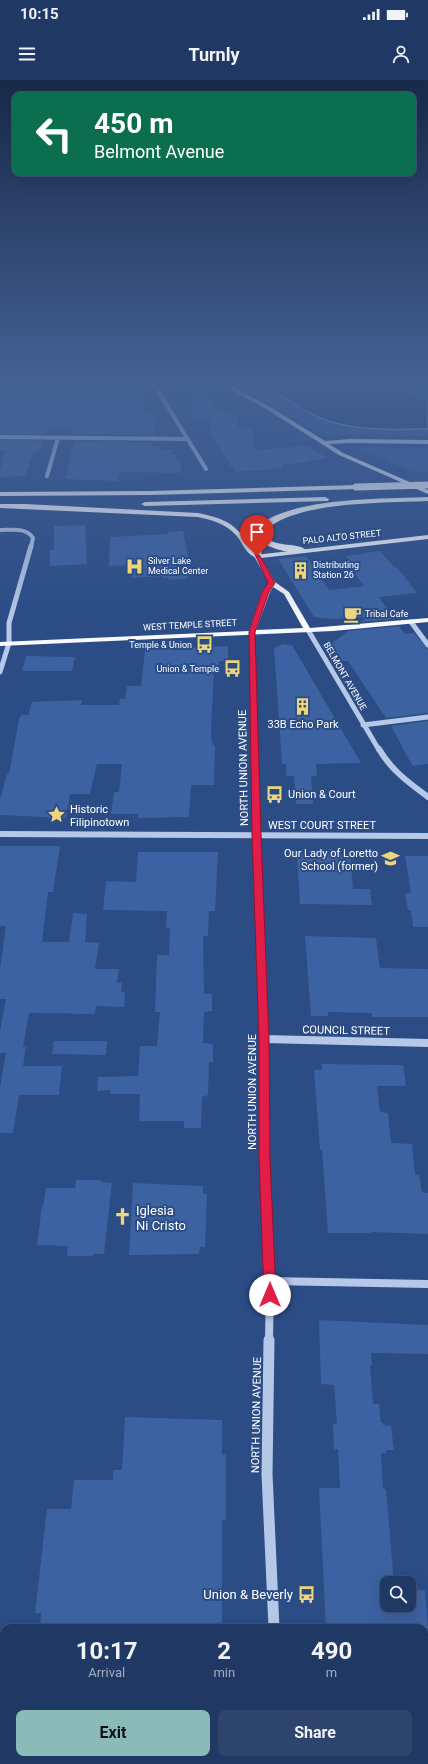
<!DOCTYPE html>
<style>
:root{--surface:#203964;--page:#2d446d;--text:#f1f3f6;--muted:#a2acbf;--line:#3d5378;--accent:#8bbbb9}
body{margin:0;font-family:Roboto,sans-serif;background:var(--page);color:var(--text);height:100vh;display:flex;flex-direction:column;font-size:15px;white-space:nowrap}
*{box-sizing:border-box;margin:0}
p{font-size:13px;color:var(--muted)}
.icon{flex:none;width:22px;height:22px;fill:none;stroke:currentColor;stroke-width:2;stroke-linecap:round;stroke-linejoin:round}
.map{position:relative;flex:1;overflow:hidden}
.sheet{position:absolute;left:0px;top:1544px;width:428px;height:140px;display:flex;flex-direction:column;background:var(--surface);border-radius:12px 12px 0 0;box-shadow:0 4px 16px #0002,0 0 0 1px var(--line)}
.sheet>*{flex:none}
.top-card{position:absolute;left:12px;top:12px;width:404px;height:84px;border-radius:8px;box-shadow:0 4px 16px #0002,0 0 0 1px var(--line);background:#0b6e4f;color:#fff;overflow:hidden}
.tools{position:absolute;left:380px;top:1496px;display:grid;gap:8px}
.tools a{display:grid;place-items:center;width:36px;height:36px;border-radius:8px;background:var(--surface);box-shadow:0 4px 16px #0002,0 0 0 1px var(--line);font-size:20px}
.pin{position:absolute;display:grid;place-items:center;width:34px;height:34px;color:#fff;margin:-41px -17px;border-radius:50% 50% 50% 0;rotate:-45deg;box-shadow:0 0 4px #0007}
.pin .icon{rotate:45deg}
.me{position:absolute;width:44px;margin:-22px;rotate:0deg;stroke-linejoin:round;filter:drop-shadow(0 0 3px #0008)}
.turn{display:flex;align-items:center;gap:14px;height:84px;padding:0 16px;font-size:18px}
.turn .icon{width:52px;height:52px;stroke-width:2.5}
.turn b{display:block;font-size:28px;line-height:34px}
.eta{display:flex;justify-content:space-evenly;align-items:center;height:68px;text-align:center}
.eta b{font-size:24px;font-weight:700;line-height:28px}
.button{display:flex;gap:8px;margin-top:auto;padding:8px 16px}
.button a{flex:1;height:46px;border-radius:8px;background:var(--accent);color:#111;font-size:16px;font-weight:700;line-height:46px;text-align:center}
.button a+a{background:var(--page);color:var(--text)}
.status{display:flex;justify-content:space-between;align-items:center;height:28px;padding:0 20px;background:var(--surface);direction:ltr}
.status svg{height:11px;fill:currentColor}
header{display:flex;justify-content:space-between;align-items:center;height:52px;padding:0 16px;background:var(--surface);font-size:18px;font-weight:700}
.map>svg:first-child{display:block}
.green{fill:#365c9c}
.water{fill:#1e3866;stroke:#abc2e7}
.building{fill:#3c62a1}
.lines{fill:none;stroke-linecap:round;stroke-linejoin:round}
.minor-far4{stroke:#b6c8e7;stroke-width:4}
.minor-far3{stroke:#b6c8e7;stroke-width:5}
.minor-far2{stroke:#b6c8e7;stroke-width:6}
.minor-far1{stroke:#b6c8e7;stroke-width:8}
.minor{stroke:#b6c8e7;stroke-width:11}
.major{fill:#f7f9fe;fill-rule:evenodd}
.highway{fill:#fff;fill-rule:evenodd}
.highway-bridge{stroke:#fff;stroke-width:7}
.route{fill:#e11d48;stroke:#92132f}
.labels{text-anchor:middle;stroke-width:4;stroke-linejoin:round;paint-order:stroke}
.far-street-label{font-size:9px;fill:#fff;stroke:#2b4c85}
.far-poi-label{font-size:9px;fill:#fff;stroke:#2b4c85;text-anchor:start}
.poi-label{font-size:11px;fill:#fff;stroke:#2b4c85;text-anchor:start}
.street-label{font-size:11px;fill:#fff;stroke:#2b4c85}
.near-poi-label{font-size:13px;fill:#fff;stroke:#2b4c85;text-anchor:start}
</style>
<div class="status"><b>10:15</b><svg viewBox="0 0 49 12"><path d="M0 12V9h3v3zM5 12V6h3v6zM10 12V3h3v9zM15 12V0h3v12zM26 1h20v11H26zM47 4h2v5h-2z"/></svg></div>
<header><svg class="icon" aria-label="menu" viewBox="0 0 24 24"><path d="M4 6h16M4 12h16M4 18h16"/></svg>Turnly<svg class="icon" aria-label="person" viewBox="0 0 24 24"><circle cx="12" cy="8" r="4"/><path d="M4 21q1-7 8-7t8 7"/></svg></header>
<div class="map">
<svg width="428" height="1684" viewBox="0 0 428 1684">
<rect width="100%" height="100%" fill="#2b4c85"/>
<path class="green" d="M237,306H428V356L321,354L264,320Z
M363,367L428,368V392H413L358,369Z"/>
<path class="water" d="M265,306H394L428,321V349C393,349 354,352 321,338C301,330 284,316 265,306Z"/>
<path class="building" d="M106,307H130L125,314H143L142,320H146L144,330L152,331L151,337H157L154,355L72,354L70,348H47L45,354H0V308L101,309Z
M191,317L213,318L214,330L233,331L234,334H238L237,348H252L254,370L307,366L328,378L308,381L310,382L281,385L283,388L235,392L210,354L211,340L193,339L194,335H191Z
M0,360L43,361L40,371H35L32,375L25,396L0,397V390L3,381H1L5,370H0Z
M74,361L153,362L152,366H158V370H174L172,375H176V380H180L181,393L120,392L118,401L65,399Z
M85,445L87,484L50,486V470H54V446Z
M183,451L192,496L186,497L187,499L169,500L168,497L163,498L162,496L132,498L131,485L109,486L110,457L168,454V452Z
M380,471L395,488L397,487L417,513L379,517L394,539L360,542L368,537L333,539L314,537L278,479L306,476L329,510L364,506L355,494H357L346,476Z
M399,546L405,554L414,553L428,569V633L386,638L348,581H342L331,564L348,551Z
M283,564L292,565L361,683L316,684L317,696H311L313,724H296L294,696H286V684H282L274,568Z
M228,566V581H219L218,588H215L214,592L211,651L212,663L215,666L214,705H192L191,707L189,737L138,738V734H111L114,712H119L122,684H97L90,714H70L66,738L0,735V719L7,694H9L19,639L21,635H28L32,622L82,620L81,625H119L120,619H125L127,606H141L145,570Z
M26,576L75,577L72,591H22Z
M428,641V684L413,686L402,668H403L391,646Z
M0,766H60L53,812H48L42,862H69L73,833L87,834L85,862L99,863L95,889H119L117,903H122L121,912H125L124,927L96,926L95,934L29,933L23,967H26L23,986H62L59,1015H19L13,1053H0V1007L6,973H0V951L6,919H0V889L6,846H0Z
M318,769H340L341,774H350L353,809H370L372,825L300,824L297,774H318Z
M138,772H218L215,831H209L208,856H203L204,914H212V931L204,932L203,963L213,964V982H209L208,1015L202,1017L201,1048H184V1041H139L140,1014H110V1010L97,1011L98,997L138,996L140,966H157L160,932H155L157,875H169L170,848H166L167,831L103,830L106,801L136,802Z
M405,776H428V847H413L411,830H408L405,813H411Z
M305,856L376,858L380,888L428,889V937H372V933L328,932V936H311Z
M54,961H107L106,975L52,974Z
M322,984L403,985L406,1006H377L380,1032L388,1033L391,1063L412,1064L415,1095H419L422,1112L428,1113V1154L371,1152V1153H328L322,1070H320L314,990H322Z
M76,1100H101V1102L112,1103L104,1174H93V1176H67L68,1166L37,1165L42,1125L43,1126L46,1108H75Z
M133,1103L203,1106V1114H207L205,1167H200L199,1174L129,1175Z
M319,1240L428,1245V1274L371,1273L372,1286H370L373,1324H379L381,1343H383V1345L391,1346L394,1370H386V1373H381L383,1409H386L394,1503H387V1525H409V1509L425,1510L428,1548H326L319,1408H340L338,1369H334L333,1344H337L334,1305L321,1304Z
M125,1337L222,1340V1375H226V1440H222V1548H40L41,1533H35L47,1429H71L74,1400H113V1390H122Z"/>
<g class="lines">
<path class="minor-far4" d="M155,306L206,389
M0,357L187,359
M47,396L58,358
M0,450C12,450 26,447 33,458L31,467"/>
<path class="minor-far3" d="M411,542L428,565
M308,550L379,670
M252,552L255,670
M0,592L9,563V543L31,466
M363,645L428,637"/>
<path class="minor-far2" d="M255,669L263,930
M379,669C391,690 409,703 428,717
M0,754L428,756"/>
<path class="minor-far1" d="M263,929L265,1078L270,1201L269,1261
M264,959L428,963
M270,1201L428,1204"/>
<path class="minor" d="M269,1260L267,1394L274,1548
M319,1680L323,1684"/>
<path class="major" d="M224,306H231L272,328L325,361L350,359L428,360V364L350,363L329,364L343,373L428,410V414L339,375L268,330Z
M428,455V459L261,478L275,502L289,512L310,548L428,538V542L333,551L0,566V562L249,551L262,512L269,503L254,476L255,475ZM273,507L284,514L303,548L256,550L270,512Z
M0,1653H4V1671H0Z
M424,1668H428V1684H420L416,1680H424Z"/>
<path class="highway" d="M356,405H359V409L150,415L0,416V412L150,411Z
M325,417L329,419L328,421L145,426L141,424L145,422Z
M428,417V421C387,423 294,421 265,451L267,458C279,468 297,462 306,470C298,477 265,468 259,459L258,461L262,468L261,476L257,478C246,475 243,463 236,455C226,444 212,440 198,437L0,428V424H25L198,433C231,440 233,444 254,469L250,461C253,456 255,449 259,445C296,417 383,419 428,417Z"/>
<path class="highway-bridge" d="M356,407L428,405"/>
</g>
<linearGradient id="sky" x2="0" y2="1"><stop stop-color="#182a49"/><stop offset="0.56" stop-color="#446194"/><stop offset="1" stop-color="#446194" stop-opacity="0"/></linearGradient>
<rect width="428" height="542" fill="url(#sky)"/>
<path class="route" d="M255,474L260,476L275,503L269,512L255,552L261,755L269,959L270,1078L276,1215L274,1219L270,1221L266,1219L264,1215L259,1078V959L252,755L249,552L262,512L268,503Z"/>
<defs>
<symbol id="hospital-bare" viewBox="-9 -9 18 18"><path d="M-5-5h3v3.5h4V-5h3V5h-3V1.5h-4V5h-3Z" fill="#edd57e" stroke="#2b4c85" stroke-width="2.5" paint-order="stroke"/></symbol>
<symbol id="building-bare" viewBox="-9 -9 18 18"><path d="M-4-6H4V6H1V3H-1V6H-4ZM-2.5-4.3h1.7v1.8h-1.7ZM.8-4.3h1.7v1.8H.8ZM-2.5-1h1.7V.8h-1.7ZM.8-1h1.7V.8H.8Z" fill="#edd57e" stroke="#2b4c85" stroke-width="2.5" paint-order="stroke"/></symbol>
<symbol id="cafe-bare" viewBox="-9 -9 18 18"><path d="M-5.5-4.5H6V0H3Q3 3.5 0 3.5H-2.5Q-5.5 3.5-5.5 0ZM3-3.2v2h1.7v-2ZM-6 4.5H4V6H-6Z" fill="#edd57e" stroke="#2b4c85" stroke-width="2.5" paint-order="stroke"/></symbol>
<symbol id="bus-bare" viewBox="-9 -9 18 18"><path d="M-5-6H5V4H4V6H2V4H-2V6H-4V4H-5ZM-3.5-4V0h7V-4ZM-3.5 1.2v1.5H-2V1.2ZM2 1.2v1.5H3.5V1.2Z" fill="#edd57e" stroke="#2b4c85" stroke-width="2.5" paint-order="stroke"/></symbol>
<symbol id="sight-bare" viewBox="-9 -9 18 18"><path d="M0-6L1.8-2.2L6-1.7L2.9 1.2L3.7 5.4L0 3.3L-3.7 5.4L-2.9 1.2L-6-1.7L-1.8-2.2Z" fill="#edd57e" stroke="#2b4c85" stroke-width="2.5" paint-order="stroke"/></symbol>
<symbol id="school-bare" viewBox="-9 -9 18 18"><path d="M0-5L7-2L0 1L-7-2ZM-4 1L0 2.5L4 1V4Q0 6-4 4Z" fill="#edd57e" stroke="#2b4c85" stroke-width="2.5" paint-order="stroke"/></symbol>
<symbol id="church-bare" viewBox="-9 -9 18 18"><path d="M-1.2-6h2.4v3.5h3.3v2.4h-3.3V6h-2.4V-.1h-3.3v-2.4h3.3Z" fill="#edd57e" stroke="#2b4c85" stroke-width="2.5" paint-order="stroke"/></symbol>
</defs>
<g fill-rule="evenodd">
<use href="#hospital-bare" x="122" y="474" width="25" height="25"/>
<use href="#building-bare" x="288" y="478" width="25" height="25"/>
<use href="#cafe-bare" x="340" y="522" width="25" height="25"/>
<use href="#bus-bare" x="192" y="552" width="25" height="25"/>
<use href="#bus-bare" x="220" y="576" width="25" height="25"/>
<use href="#building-bare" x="290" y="614" width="25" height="25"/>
<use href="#bus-bare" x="262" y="702" width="25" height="25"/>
<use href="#sight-bare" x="44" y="722" width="25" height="25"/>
<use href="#school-bare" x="378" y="766" width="25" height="25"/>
<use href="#church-bare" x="110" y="1124" width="25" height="25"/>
<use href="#bus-bare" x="294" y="1502" width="25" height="25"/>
</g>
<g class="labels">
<g class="far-street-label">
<text transform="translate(342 457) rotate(-6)" y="3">PALO ALTO STREET</text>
<text transform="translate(190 545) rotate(-3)" y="3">WEST TEMPLE STREET</text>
<text transform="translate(345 596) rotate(60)" y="3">BELMONT AVENUE</text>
</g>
<g class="far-poi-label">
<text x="148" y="484">Silver Lake<tspan x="148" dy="10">Medical Center</tspan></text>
<text x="313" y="488">Distributing<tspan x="313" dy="10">Station 26</tspan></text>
<text x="365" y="537">Tribal Cafe</text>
<text x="192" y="568" text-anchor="end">Temple &amp; Union</text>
<text x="219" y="592" text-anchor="end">Union &amp; Temple</text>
</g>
<g class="poi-label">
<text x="303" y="648" text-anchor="middle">33B Echo Park</text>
<text x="288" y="718">Union &amp; Court</text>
<text x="70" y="733">Historic<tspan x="70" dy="13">Filipinotown</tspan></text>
<text x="378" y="777" text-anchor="end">Our Lady of Loretto<tspan x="378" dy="13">School (former)</tspan></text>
</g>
<g class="street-label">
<text transform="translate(243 688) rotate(-91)" y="4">NORTH UNION AVENUE</text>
<text x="322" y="749">WEST COURT STREET</text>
<text transform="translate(346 950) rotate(1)" y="4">COUNCIL STREET</text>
<text transform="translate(252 1012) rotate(-90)" y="4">NORTH UNION AVENUE</text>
<text transform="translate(256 1335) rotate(-89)" y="4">NORTH UNION AVENUE</text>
</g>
<g class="near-poi-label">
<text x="136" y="1135">Iglesia<tspan x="136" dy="15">Ni Cristo</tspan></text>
<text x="293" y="1519" text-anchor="end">Union &amp; Beverly</text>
</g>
</g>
</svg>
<div class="tools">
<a><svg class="icon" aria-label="search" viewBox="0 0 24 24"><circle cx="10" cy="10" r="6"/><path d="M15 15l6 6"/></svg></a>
</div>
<div class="pin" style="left:257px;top:476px;background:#d93025"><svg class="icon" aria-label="arrive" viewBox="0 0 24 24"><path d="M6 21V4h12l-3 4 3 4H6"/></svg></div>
<svg class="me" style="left:270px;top:1215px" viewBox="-20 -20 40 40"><circle r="19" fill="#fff"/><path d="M0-13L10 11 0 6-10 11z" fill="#e11d48"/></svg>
<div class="top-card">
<div class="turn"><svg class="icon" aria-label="left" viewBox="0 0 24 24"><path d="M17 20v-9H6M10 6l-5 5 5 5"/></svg><div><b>450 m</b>Belmont Avenue</div></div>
</div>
<section class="sheet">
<div class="eta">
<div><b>10:17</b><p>Arrival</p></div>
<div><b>2</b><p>min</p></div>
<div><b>490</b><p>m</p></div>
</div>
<div class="button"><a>Exit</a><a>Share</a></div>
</section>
</div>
